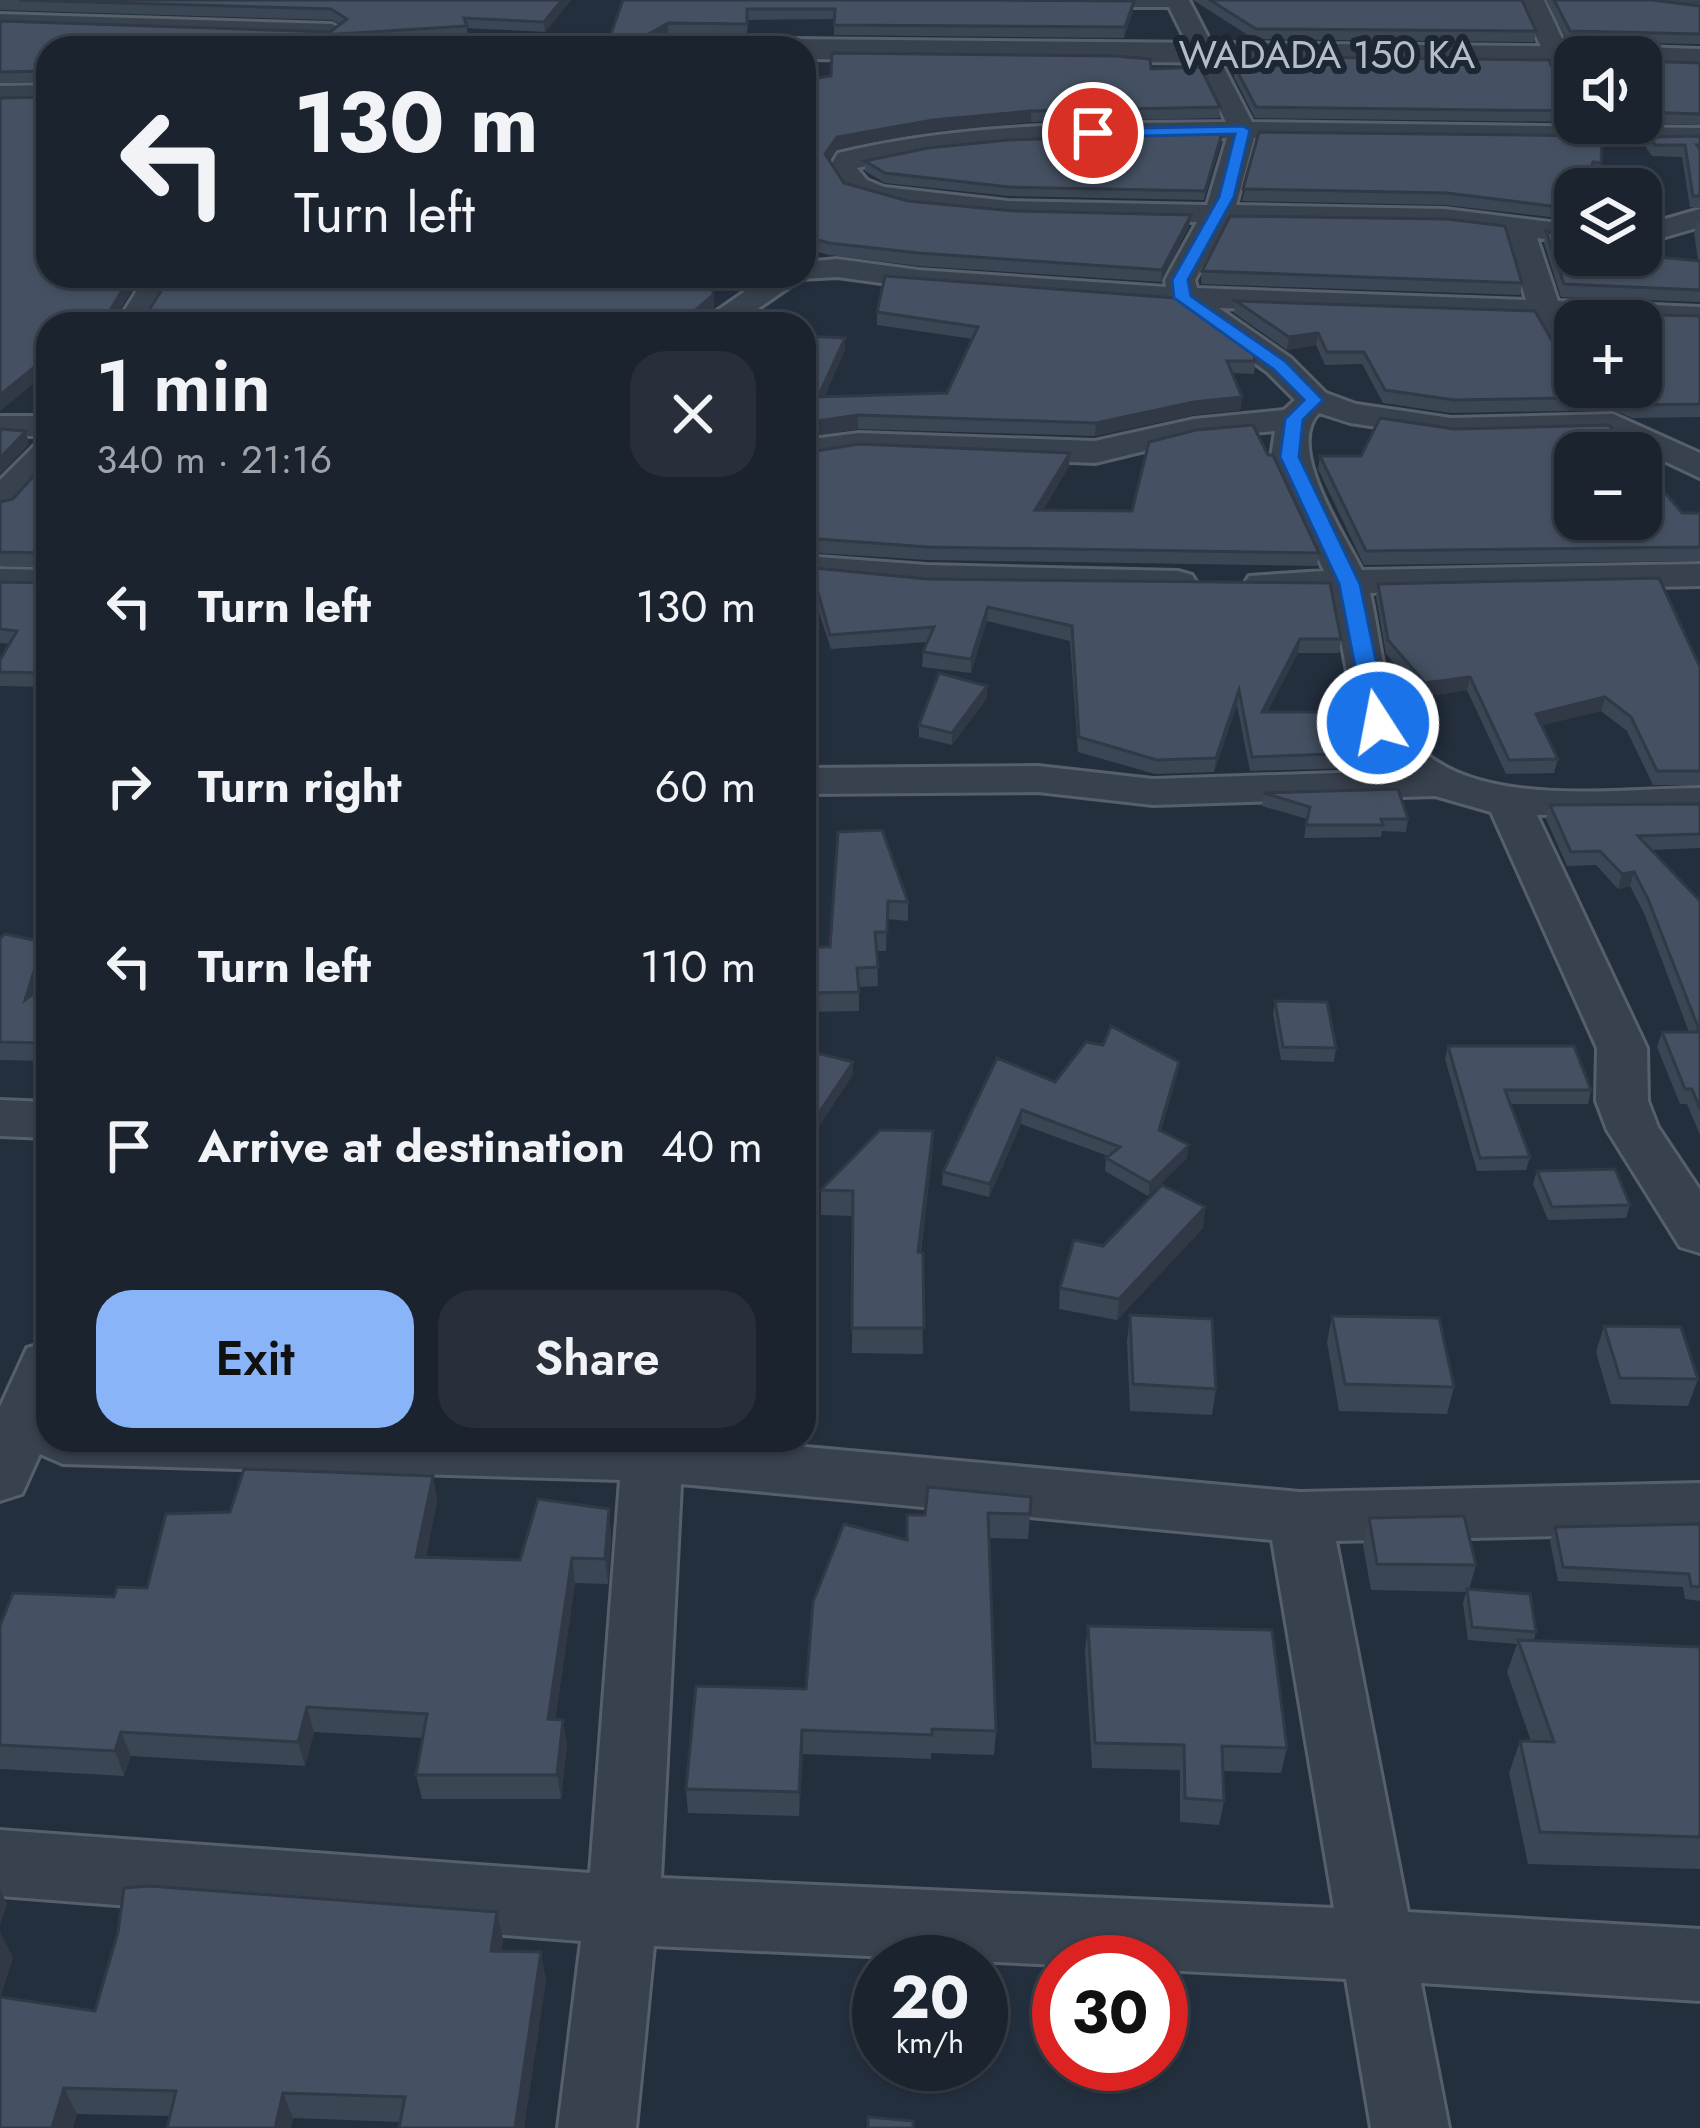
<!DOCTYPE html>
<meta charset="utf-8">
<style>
:root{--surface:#1b232e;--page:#282f3a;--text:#f1f3f6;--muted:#a0a4aa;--line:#39404a;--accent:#8ab4f8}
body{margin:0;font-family:Jost,sans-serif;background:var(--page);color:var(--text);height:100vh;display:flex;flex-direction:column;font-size:45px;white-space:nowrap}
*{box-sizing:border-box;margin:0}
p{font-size:39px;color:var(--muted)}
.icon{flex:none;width:66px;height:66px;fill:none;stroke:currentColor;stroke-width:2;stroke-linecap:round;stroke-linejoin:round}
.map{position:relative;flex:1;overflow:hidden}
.side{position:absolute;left:36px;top:312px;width:780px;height:1140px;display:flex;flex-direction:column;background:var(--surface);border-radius:36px;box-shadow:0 3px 9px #0004,0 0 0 3px var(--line)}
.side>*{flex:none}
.guide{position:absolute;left:36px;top:36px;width:780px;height:252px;border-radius:36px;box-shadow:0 3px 9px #0004,0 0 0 3px var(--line);background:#1b232e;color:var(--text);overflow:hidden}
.buttons{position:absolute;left:1554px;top:36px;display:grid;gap:24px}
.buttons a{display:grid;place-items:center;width:108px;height:108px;border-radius:24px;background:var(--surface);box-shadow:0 3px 9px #0004,0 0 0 3px var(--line);font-size:60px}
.speed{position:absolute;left:852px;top:1935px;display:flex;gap:24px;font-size:60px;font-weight:700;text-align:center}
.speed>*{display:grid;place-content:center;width:156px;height:156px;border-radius:50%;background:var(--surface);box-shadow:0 3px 9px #0004,0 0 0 3px var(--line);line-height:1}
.speed small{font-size:30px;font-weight:400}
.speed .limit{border:18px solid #d22;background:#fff;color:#111}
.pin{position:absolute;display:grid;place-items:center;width:102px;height:102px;color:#fff;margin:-51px;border:6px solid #fff;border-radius:50%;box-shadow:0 3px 12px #0007}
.me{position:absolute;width:132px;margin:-66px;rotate:349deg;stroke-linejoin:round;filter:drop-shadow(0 0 9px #0008)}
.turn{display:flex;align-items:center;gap:42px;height:252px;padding:0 60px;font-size:54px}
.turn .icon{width:156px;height:156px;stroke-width:2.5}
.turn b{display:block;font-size:84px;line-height:102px}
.round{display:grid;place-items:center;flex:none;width:126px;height:126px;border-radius:36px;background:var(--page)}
.summary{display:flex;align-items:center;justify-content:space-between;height:204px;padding:0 60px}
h1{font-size:72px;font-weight:600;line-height:90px}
.primary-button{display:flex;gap:24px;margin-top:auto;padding:24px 60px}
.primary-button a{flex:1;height:138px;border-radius:36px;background:var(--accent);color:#111;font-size:48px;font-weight:600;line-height:138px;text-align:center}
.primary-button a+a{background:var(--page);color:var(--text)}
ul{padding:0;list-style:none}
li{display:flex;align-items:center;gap:36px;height:180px;padding:0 60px}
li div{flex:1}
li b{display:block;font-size:45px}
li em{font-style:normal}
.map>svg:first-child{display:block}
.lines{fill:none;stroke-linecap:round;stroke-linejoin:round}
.minor-casing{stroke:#565f6c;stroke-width:6}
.tertiary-casing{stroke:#565f6c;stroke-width:6}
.minor{fill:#38414e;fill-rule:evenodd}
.tertiary{fill:#38414e;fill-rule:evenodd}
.wall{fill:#3b4654}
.shaded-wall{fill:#303945}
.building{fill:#455162;stroke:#303945;stroke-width:3}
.route{fill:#1a73e8;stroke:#114b97;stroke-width:3}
.labels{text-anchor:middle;stroke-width:12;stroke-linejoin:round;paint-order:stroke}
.far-street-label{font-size:39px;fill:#b4bcc9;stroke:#1d2633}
</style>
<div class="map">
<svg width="1700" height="2128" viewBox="0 0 1700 2128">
<rect width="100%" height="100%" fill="#242f3e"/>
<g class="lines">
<defs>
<path id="minor" d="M951,0H1189L1252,122L1700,128V144L1254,138L1236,205L1445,209L1575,225V243L1537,238L1558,301L1700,307V325L1568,321L1575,334V372L1563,369L1535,319L1219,308L1291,358L1326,393L1356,404L1451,418L1613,414L1700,453V478L1607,434L1451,438L1350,423L1319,413C1285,447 1344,534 1362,570L1700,564V586L1370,593C1378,626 1385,693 1399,720C1446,815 1613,788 1700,788V814L1537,815L1647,1048L1648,1101L1658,1127L1700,1190V1253L1680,1247L1607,1130L1596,1101L1597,1048L1491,812L1435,796L1153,805L1038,792L804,794V768L1038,766L1153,779L1396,771L1357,723L1332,594L1249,592L1244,584L1249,576L1324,571L1271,457L1275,431L1194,439L1095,463L859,453L804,462V440L859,433L1095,441L1194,419L1284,410L1295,400L1267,372L1175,306L918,288L837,277L801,279L736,324H698L767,276H804V262L837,259L918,270L1166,287L1165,280L1197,222C1137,221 884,223 846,190C839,185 834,175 829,168L838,153C964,122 1097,124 1226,122L1169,7H963ZM1227,138L1207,205L1008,201L884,187L867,180L857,168L927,153L1007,145ZM1226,223L1445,227L1506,234L1526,300L1197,288L1195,280Z
M1520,0H1544L1575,67V102L1562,94Z
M1640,0H1700V12L1652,7Z
M0,14L332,24L344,31L332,38L0,28Z
M1700,209V227L1641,244V226Z
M146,276H176L148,324H116Z
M0,416H48V436H0Z
M48,440V472L13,509L0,512V480L36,444Z
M804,556L927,565L1178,571L1192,575L1197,583L1192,591L1178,595L927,589L804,578Z
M0,569L48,570V594L0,593Z
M0,1100L48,1102V1138L0,1136Z
M48,1342V1440H729L1300,1492L1700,1483V1533L1336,1541L1408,1912L1700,1929V2001L1421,1983L1449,2128H1371L1346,1979L1161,1970V1962L1059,1965L654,1946L636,2128H558L581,1941L0,1896V1830L590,1873L620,1480L63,1464L40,1454L22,1494L0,1501V1407L27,1348ZM681,1484L1272,1540L1334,1908L661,1878Z"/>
<path id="tertiary" d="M668,38L1641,47L1700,49V69L1641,67V57H1575V66L804,59V48H652Z
M48,85V105L0,106V86Z"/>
</defs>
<use href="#minor" class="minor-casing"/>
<use href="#tertiary" class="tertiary-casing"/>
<use href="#minor" class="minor"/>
<use href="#tertiary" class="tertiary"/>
</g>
<path class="wall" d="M0,0H571L545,32L467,28L468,37L279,48H48V82L0,83V21L330,32L340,24L332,20L0,10Z
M623,0L963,1L1133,11L1124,38L834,35V19L748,20L747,34H668L653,42L606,48Z
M1193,0H1522L1536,31L1534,42L1254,39Z
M1546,0H1652L1700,6V44L1568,42Z
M1301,57L1560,85L1575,94V122L1255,118L1234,77L1235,67L1300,65Z
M1641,57L1643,61L1700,63V125L1641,123Z
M1151,69L1220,107L1219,118L1031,122L933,131L837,149L829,160L844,183L908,201L1014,211L1191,215L1189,226L1161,282L918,266L829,255L804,248V80Z
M1259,132L1601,163L1598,174L1591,173L1575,189V220L1445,205L1242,201Z
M1700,136V208L1690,207L1682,157L1652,156L1646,148L1649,137Z
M1221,143L1204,200L1008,196L885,183L865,171V161Z
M1700,220V302L1561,297L1544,243L1546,231L1575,255L1698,260L1694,233L1697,222Z
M1202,271L1522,283L1520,295L1201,284Z
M1236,301L1575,387L1641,321H1577L1578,313L1700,316V417L1632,418L1613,410L1451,413L1383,403L1362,364L1325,365L1316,345L1287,350L1234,313Z
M877,312L1255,361L1254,374L1232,373L1242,397L1240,410L1193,415L1095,436L858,429L804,437L845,350L824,396L947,393L973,339L877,325Z
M804,453L1069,466L1043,510L1132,511L1268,455L1319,553L1317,566L927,560L804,552Z
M1320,456L1682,513H1700V561L1364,565L1318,469Z
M48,460V687L0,686V660L10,644L0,643V582L47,583L48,567L0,566V502L13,499Z
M804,567L1341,639L1339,653H1298L1267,712L1386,752L1383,767L1250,771L1237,705L1214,772L1155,774L1078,752L1070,641L987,621L971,673L922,667L923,652L927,642L831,649Z
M1378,584L1700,667V785H1653L1627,731L1601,711L1541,725L1558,759L1554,773L1506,774L1467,690L1422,697L1386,654L1376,597Z
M987,686V698L952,745L919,737V725Z
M1264,793L1408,819L1406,832L1382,831L1381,837L1304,838L1307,819L1262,806Z
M1700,804V848L1651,850L1700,901V1135L1687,1104H1680L1657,1047L1662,1032H1689L1644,913L1630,886L1618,889L1596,865L1567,866L1546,819L1550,805Z
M838,832L908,902V921L887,919L886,951H877L878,986L859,987V1011L804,1012V947H830Z
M0,938L43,942L48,962L40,989L48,983V1061L0,1060Z
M1275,1001L1336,1048L1334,1062L1281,1060L1273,1014Z
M1448,1046L1591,1090L1588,1104H1510L1530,1157L1526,1170L1477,1171L1445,1059Z
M1179,1062L1177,1075L1161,1131L1187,1158L1148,1196L1105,1171L1106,1158L1108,1156L1021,1124L989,1197L942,1185L943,1172L1055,1082Z
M933,1131L932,1156L921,1252L923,1354L852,1353L853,1216L821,1215V1190Z
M1537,1171L1630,1205L1626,1218L1548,1220L1533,1184Z
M1205,1207L1203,1228L1117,1320L1059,1309L1060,1288L1103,1246Z
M1130,1315L1216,1389L1212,1415L1130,1411L1127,1341Z
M1332,1316L1454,1387L1447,1414L1339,1411L1327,1342Z
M1604,1326L1698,1379L1688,1406L1611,1404L1596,1352Z
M433,1476L437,1501L426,1557L520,1560L611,1534L608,1584L575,1583L555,1720L567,1744L561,1799H422L416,1775L423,1738L314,1732L305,1766L131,1756L124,1776L0,1769V1626L147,1588L230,1512Z
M928,1487L1030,1514L1028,1539L989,1538L996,1731L994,1755L931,1753V1759L803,1754L799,1816L688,1813L686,1789L806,1689L925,1515Z
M1369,1518L1476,1565L1469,1589L1536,1632L1534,1640L1700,1647V1869L1528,1864L1509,1773L1520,1741H1531L1507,1672L1517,1644L1468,1640L1463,1603L1466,1592L1371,1590L1363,1545Z
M1700,1524V1601L1685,1599L1683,1587L1558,1581L1550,1541L1555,1527Z
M1088,1626L1287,1748L1281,1773L1223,1771L1224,1801L1219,1825L1180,1822V1770L1092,1768L1085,1651Z
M0,1932L13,1958L0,1997L95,2011L503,1939L501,1951L546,1979L524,2128H399L400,2122L293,2118L291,2128H167L170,2116L77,2114L0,2128Z"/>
<path class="shaded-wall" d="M562,0H571L545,32L544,22Z
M1134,1L1133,11L1124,38L1125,27Z
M668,23V34L650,44L649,34Z
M1031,111V122L933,131L837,149L825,166V154L837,137L933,120Z
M1222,133L1221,143L1204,200L1205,191Z
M1191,215L1189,226L1161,282L1162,270Z
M131,276H141L111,324L109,312Z
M714,276V308L695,324L682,322Z
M1318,333L1316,345L1287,350L1289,337Z
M845,338V350L819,410L818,397Z
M48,356V372L0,411V395Z
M1242,397L1240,410L1193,415L1095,436L1096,423L1194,402Z
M858,415V429L804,437V423Z
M26,431L29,444L0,475V458Z
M1070,453L1069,466L1035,523V510Z
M815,582V596L804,606V591Z
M988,607L987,621L971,673V659Z
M1300,639L1298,653L1260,726L1262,712Z
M1470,677L1467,690L1422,697L1425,683Z
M987,686V698L952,745V733Z
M1239,690L1237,705L1214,772L1216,758Z
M1605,697L1601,711L1532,728L1536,714Z
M1634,872L1630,886L1618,889L1622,874Z
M43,942L48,962L31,1018L25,1000Z
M853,1062V1075L804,1149V1135Z
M1179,1062L1177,1075L1157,1143L1159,1130Z
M1022,1110L1021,1124L989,1197L990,1184Z
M933,1131L932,1156L917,1278L918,1252Z
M1189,1145L1187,1158L1148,1196L1150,1183Z
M1205,1207L1203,1228L1117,1320L1119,1299Z
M433,1476L437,1501L421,1582L416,1557Z
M609,1509L611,1534L608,1584L605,1559Z
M572,1558L575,1583L552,1744L548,1719Z
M307,1707L314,1732L305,1766L298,1742Z
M563,1720L567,1744L561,1799L557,1775Z
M802,1730L803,1754L799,1816V1792Z
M121,1732L131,1756L124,1776L115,1751Z
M0,1889L7,1904L0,1926Z
M497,1912L503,1939L497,1978L491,1951Z
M0,1932L13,1958L0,1998Z
M541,1952L546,1979L524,2128H515Z
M64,2088L77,2114L73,2128H52Z
M283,2093L293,2118L291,2128H275Z"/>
<path class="building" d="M19,0H562L544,22L464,18L467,26L226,41V48H48V71L0,72V21L330,32L347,19L331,9Z
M623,0H961L1134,1L1125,27L834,25L835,9H747V24L668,23L649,34L651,42H747V48H606Z
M1210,0H1522L1536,31L1256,29Z
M1554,0H1652L1700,6V34L1570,31Z
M1582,51H1639L1643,61L1700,63V114L1641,112V57H1581Z
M832,53L1116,56L1150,59L1151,69L1200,67L1220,107L1031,111L933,120L837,137L825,154L844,183L908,201L1014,211L1191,215L1162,270L919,253L829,243L804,236V80L831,76Z
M1301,57L1549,60L1560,85L1575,94V111L1256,107L1235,67L1314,65Z
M48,97V276H131L109,312L145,316L171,276H714L713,295L682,322L743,324H48V356L0,395V98Z
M1259,132L1602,136L1601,163L1593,162L1584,189H1575V209L1447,193L1243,189Z
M1222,133L1205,191L1009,187L885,173L865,161L928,148L1008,140Z
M1700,136V145H1697L1700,149V196H1693L1685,145H1655L1649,137Z
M1230,216L1447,219L1505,226L1522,283L1202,271Z
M1546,231L1567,238H1575V255H1638L1700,261V290L1564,284Z
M885,276L1175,298L1254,354L1255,361H1227L1242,397L1194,402L1096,423L858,415L804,423V336L845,338L818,397L947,393L978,327L877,312Z
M1236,301L1535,311L1562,358L1575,363V387H1641V321H1579L1578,313L1700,316V404L1635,405L1616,397L1454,400L1385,390L1364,352H1327L1318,333L1289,337Z
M1380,418L1454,429L1609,425L1632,453H1575V519H1641V464L1682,513H1700V547L1366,551L1320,456H1361Z
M1253,425L1268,455H1273L1319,553L928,547L804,538V453L859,444L1070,453L1035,510L1132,511L1149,442L1196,430Z
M0,429L26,431L0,458Z
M48,460V673L0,672V660L17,631L0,629V582L47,583L48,553L0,552V502L13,499Z
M804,567L927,579L1330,583L1341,639H1300L1262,712H1356L1386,752L1252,757L1239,690L1216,758L1157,760L1079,737L1072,626L988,607L971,659L923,652L934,627L830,635L815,582L804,591Z
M1659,578L1700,667V771H1657L1631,717L1605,697L1536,714L1558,759L1509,760L1470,677L1425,683L1388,640L1378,584Z
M939,673L987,686L952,733L919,725Z
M1398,789L1408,819H1381L1383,825H1306L1310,807L1264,793Z
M1700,804V834L1638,836L1700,901V1109L1692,1089H1685L1662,1032H1700L1648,899L1634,872L1622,874L1600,851L1571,852L1550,805Z
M882,830L908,902L888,901L887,932H875L878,967L857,968L859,992L804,993V947H830L838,832Z
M5,934L43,942L25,1000L48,983V1043L0,1042V938Z
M1275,1001L1327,1002L1336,1048L1283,1047Z
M1111,1026L1179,1062L1159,1130L1189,1145L1150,1183L1106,1158L1120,1147L1022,1110L990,1184L943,1172L997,1058L1055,1082L1086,1042L1103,1045Z
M1448,1046H1574L1591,1090H1505L1530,1157L1480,1158Z
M813,1052L853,1062L804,1135V1064Z
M880,1130L933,1131L918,1252L923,1253L924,1328H852L853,1191L821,1190Z
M1615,1169L1630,1205L1552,1207L1537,1171Z
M1162,1185L1205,1207L1119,1299L1060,1288L1074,1240L1103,1246Z
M1130,1315L1212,1319L1216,1389L1133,1384Z
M1332,1316L1439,1318L1454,1387L1345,1384Z
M1604,1326L1681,1327L1698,1379L1620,1378Z
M244,1469L433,1476L416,1557L520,1560L538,1499L609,1509L605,1559L572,1558L548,1719L563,1720L557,1775H416L427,1714L307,1707L298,1742L121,1732L115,1751L0,1745V1626L13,1593L114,1597L117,1587L147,1588L166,1514L230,1512Z
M928,1487L1031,1497L1030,1514L988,1513L996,1731L932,1729V1735L802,1730L799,1792L686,1789L696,1686L806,1689L813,1602L844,1524L907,1540V1515H925Z
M1464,1516L1476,1565L1377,1564L1369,1518Z
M1700,1524V1587L1691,1586L1689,1574L1563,1567L1555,1527Z
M1467,1589L1530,1594L1536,1632L1472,1627Z
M1088,1626L1272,1630L1287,1748L1222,1746L1224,1801L1185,1798L1184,1745L1095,1743Z
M1518,1640L1700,1647V1837L1540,1832L1520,1741L1554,1742Z
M149,1886L497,1912L491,1951L541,1952L515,2128H399L405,2097L283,2093L275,2128H167L176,2091L64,2088L52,2128H0V1997L95,2011L118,1932L124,1888Z
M868,2117L913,2121V2128H868Z"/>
<path class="route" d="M1243,126L1250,130L1234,197L1188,280L1191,296L1285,361L1323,400L1303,420L1299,457L1360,584L1389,723L1378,730L1366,723L1339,584L1280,457L1285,419L1304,400L1273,369L1174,298L1172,280L1219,197L1235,134L1093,137L1086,133L1093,129Z"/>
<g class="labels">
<g class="far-street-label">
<text x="1327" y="68">WADADA 150 KA</text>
</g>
</g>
</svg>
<div class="buttons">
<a><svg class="icon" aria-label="sound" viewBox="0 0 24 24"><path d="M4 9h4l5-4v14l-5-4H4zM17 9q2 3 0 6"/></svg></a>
<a><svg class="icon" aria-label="layers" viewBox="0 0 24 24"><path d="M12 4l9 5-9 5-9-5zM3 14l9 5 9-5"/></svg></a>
<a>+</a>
<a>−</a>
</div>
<div class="speed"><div>20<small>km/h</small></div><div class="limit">30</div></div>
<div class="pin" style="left:1093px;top:133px;background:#d93025"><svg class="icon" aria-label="arrive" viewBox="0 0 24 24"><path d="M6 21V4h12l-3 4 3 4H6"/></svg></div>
<svg class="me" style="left:1378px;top:723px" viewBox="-20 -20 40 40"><circle r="17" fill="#1a73e8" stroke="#fff" stroke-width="3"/><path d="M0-11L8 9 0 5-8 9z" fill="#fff"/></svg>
<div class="guide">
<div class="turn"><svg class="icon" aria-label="left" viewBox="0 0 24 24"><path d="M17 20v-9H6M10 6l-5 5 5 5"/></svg><div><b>130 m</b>Turn left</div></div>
</div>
<section class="side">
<div class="summary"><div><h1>1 min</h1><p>340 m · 21:16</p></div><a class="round"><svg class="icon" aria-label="close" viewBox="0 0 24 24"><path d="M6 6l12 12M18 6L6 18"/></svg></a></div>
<ul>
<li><svg class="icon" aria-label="left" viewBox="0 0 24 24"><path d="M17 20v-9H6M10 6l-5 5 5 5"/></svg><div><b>Turn left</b></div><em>130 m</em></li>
<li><svg class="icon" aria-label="right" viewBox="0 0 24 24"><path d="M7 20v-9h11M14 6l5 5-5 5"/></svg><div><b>Turn right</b></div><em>60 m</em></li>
<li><svg class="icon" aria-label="left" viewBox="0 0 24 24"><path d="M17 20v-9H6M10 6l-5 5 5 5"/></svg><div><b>Turn left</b></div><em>110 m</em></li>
<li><svg class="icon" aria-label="arrive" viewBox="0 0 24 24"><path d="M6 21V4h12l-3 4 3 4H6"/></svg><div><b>Arrive at destination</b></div><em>40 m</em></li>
</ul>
<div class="primary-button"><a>Exit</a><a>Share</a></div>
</section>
</div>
